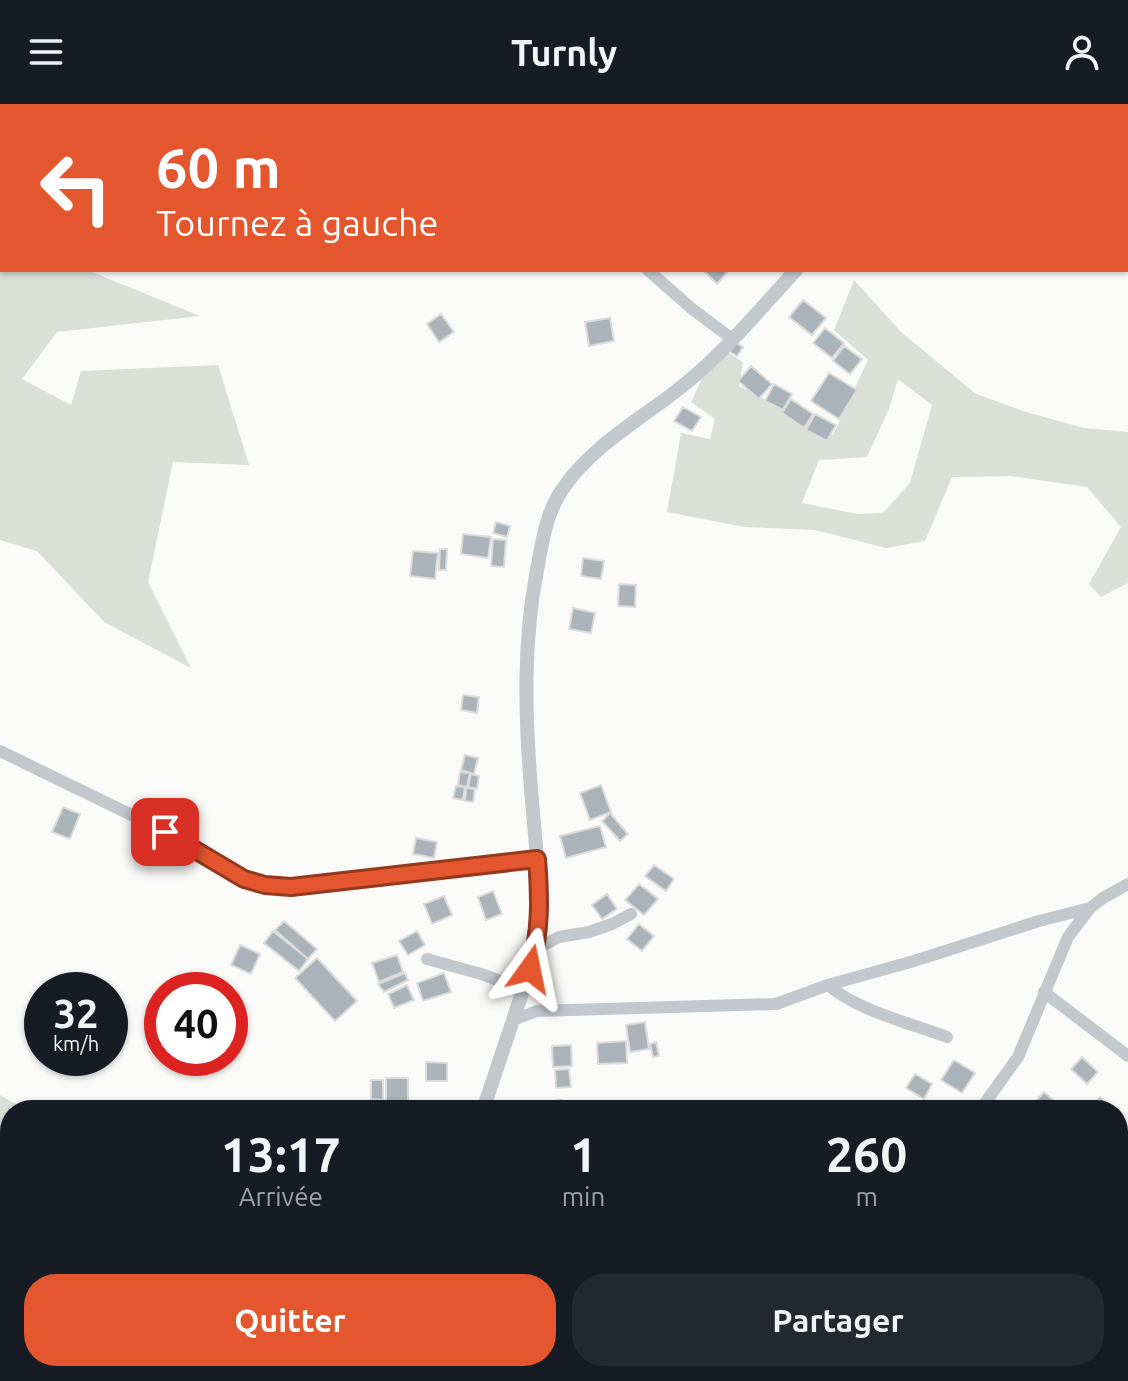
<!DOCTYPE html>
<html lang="fr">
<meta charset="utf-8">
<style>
:root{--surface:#171b24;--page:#242831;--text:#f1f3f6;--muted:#9ea1a6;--accent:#e4572e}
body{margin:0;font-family:Ubuntu,sans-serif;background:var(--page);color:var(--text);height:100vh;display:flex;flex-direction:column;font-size:30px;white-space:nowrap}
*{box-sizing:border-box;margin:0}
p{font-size:26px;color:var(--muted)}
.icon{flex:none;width:44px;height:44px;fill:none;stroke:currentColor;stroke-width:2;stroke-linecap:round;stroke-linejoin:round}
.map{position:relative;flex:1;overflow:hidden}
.panel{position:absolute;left:0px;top:996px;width:1128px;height:282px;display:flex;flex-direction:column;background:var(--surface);border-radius:32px 32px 0 0;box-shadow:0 2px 6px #0004}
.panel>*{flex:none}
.banner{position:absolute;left:0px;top:0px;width:1128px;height:168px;box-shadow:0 2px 6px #0004;background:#e4572e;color:#fff;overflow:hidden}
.speed{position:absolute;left:24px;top:868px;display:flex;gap:16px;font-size:40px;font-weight:700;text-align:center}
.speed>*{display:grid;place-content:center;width:104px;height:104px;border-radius:50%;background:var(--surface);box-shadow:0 2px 6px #0004;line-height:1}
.speed small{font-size:20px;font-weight:400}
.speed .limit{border:12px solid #d22;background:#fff;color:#111}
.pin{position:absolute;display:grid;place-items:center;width:68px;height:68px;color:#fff;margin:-34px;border-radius:16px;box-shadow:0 4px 12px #0006}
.me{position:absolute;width:88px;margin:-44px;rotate:12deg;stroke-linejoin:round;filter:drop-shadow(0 0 6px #0008)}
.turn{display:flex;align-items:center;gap:28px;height:168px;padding:0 24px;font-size:36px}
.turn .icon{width:104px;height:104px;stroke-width:2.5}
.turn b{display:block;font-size:56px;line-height:68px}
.eta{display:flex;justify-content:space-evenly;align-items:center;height:136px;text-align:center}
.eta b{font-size:48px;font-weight:700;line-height:56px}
.action{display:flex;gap:16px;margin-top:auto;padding:16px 24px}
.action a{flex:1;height:92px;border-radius:32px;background:var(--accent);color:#fff;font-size:32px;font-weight:700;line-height:92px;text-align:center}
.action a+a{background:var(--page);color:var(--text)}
header{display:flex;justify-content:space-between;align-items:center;height:104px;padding:0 24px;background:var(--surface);font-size:36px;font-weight:700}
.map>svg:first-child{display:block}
.green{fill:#dadfd7;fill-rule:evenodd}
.building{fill:#aab3b9;stroke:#dcdcda;stroke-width:2}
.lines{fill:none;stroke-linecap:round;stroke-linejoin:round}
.minor{stroke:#c3c8cc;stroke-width:12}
.tertiary{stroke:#c3c8cc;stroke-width:14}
.route-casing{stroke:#94391e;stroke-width:20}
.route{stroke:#e4572e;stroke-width:14}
</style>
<header><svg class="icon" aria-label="menu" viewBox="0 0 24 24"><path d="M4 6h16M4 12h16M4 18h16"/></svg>Turnly<svg class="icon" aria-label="person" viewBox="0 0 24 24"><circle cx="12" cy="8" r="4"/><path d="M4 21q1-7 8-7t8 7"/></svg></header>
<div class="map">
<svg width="1128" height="1277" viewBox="0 0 1128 1277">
<rect width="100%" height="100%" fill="#fafaf8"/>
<path class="green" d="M0,134L2,135V166H87L200,212L57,228L22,275L71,301L81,267L218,261L249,361L173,358L148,478L191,564L104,518L37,447L0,436Z
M854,176L901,228L976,290L1026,308L1084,324L1128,328V479L1101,493L1089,480L1121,423L1087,383L1011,372L952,373L925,437L886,444L815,426L745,423L667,408L681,329L710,335L715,315L691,298L717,242L743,258L739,282L833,331L868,256L834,226ZM898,275L932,301L910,379L883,409L857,410L802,399L819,356L867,353L889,305Z
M0,991L17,1001H104L214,1006H10V1184L4,1192H0Z
M26,1268H122L115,1274Z"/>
<path class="building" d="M703,166H729L717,180Z
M803,196L826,214L812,231L789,213Z
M441,210L454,228L439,238L427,220Z
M610,214L614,237L589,242L585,218Z
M825,224L844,239L832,254L813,239Z
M730,235L743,243L737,252L724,244Z
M844,242L862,255L850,270L833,257Z
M751,262L772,280L759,295L738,277Z
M829,269L857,286L839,315L811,297Z
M774,280L792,290L783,306L765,297Z
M791,295L813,310L804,324L782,309Z
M683,303L701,313L692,327L674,317Z
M815,310L836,321L827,337L806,326Z
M496,418L510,422L507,433L493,429Z
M463,430L491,433L488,454L461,450Z
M493,435L506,436L504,463L491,462Z
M440,445H447L446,466H439Z
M413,447L438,449L435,475L410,472Z
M583,454L604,457L601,475L581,472Z
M619,480L636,481L635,503L618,502Z
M573,504L595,509L591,529L569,525Z
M463,591L479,593L477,609L461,606Z
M465,651L478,654L474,670L461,666Z
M460,668L470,669L467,683L458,681Z
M471,670L479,672L477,685L468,683Z
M601,681L611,708L590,716L580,689Z
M456,682L465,683L463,696L453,694Z
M466,684L475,685L473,698L465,697Z
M63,703L80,710L70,735L52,728Z
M610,709L628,730L620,737L602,717Z
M600,722L606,743L566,754L560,732Z
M416,734L437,738L434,754L413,750Z
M654,761L674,775L666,787L645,772Z
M639,780L658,795L644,811L625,796Z
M493,787L502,810L486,816L478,793Z
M607,790L617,805L602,815L592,801Z
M444,792L452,811L432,820L424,800Z
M284,817L317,845L308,855L275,826Z
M639,820L654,832L642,847L627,835Z
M273,827L308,855L299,867L264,839Z
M417,827L425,841L408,851L399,837Z
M240,841L260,850L251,870L231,861Z
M397,851L403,868L379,878L372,859Z
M317,854L357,897L335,917L295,874Z
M405,869L408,876L384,888L378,880Z
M444,869L451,888L423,897L417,879Z
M407,881L414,896L394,904L388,890Z
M645,918L649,945L630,948L626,921Z
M626,937L627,959L598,960L597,939Z
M656,938L659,952L653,953L650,940Z
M571,941L572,962L553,963L552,942Z
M1082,953L1098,968L1087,980L1071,965Z
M954,956L975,969L962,989L941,976Z
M426,958L447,959V977H426Z
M569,965L571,983L556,984L555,966Z
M915,970L932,980L924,995L906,984Z
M386,974H408V1001H386Z
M371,976H383V996L371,995Z
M1044,988L1064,1006H1038L1032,1001Z
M1100,993L1114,1004L1112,1006H1090Z
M561,996L562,1006H516L515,1002Z
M415,1003L446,1005V1006H415Z
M10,1254V1268H28L15,1277H10L0,1262Z
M387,1268H420V1277H386Z
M421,1272H445V1277H421Z"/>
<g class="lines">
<path class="minor" d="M444,0L447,2
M648,166L691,204L732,235
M0,647L148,719L244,775L265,781L291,783L320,781L537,755
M536,845L559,833L589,828L612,820L631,810
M427,855L481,870L523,885
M828,881C858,907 910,919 947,933
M1044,888L1128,952
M513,916L537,907L776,900L828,881L914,857L1039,817L1090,804
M980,1006L1018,953L1068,833L1090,804L1103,794L1128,780"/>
<path class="tertiary" d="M1069,2L1071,0
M483,1006L530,865C547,806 535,745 531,684C525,612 523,538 537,466C542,439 546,409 562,386C593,339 649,311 691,275C729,243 762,203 796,166
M342,1277L352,1268"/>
</g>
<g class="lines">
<defs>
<path id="route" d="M165,728L244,775L265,781L291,783L537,755C540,793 541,828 530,865"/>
</defs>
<use href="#route" class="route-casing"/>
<use href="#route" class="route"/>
</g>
</svg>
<div class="speed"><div>32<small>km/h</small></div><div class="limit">40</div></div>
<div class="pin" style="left:165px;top:728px;background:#d93025"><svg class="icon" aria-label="arrive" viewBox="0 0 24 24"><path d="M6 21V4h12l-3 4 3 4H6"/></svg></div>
<svg class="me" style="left:530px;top:865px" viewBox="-20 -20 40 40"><path d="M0-17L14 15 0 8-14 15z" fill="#e4572e" stroke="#fff" stroke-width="4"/></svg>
<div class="banner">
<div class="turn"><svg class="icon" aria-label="left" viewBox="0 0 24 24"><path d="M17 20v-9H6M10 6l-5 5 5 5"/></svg><div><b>60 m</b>Tournez à gauche</div></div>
</div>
<section class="panel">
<div class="eta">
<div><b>13:17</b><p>Arrivée</p></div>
<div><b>1</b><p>min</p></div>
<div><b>260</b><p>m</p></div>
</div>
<div class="action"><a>Quitter</a><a>Partager</a></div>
</section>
</div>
